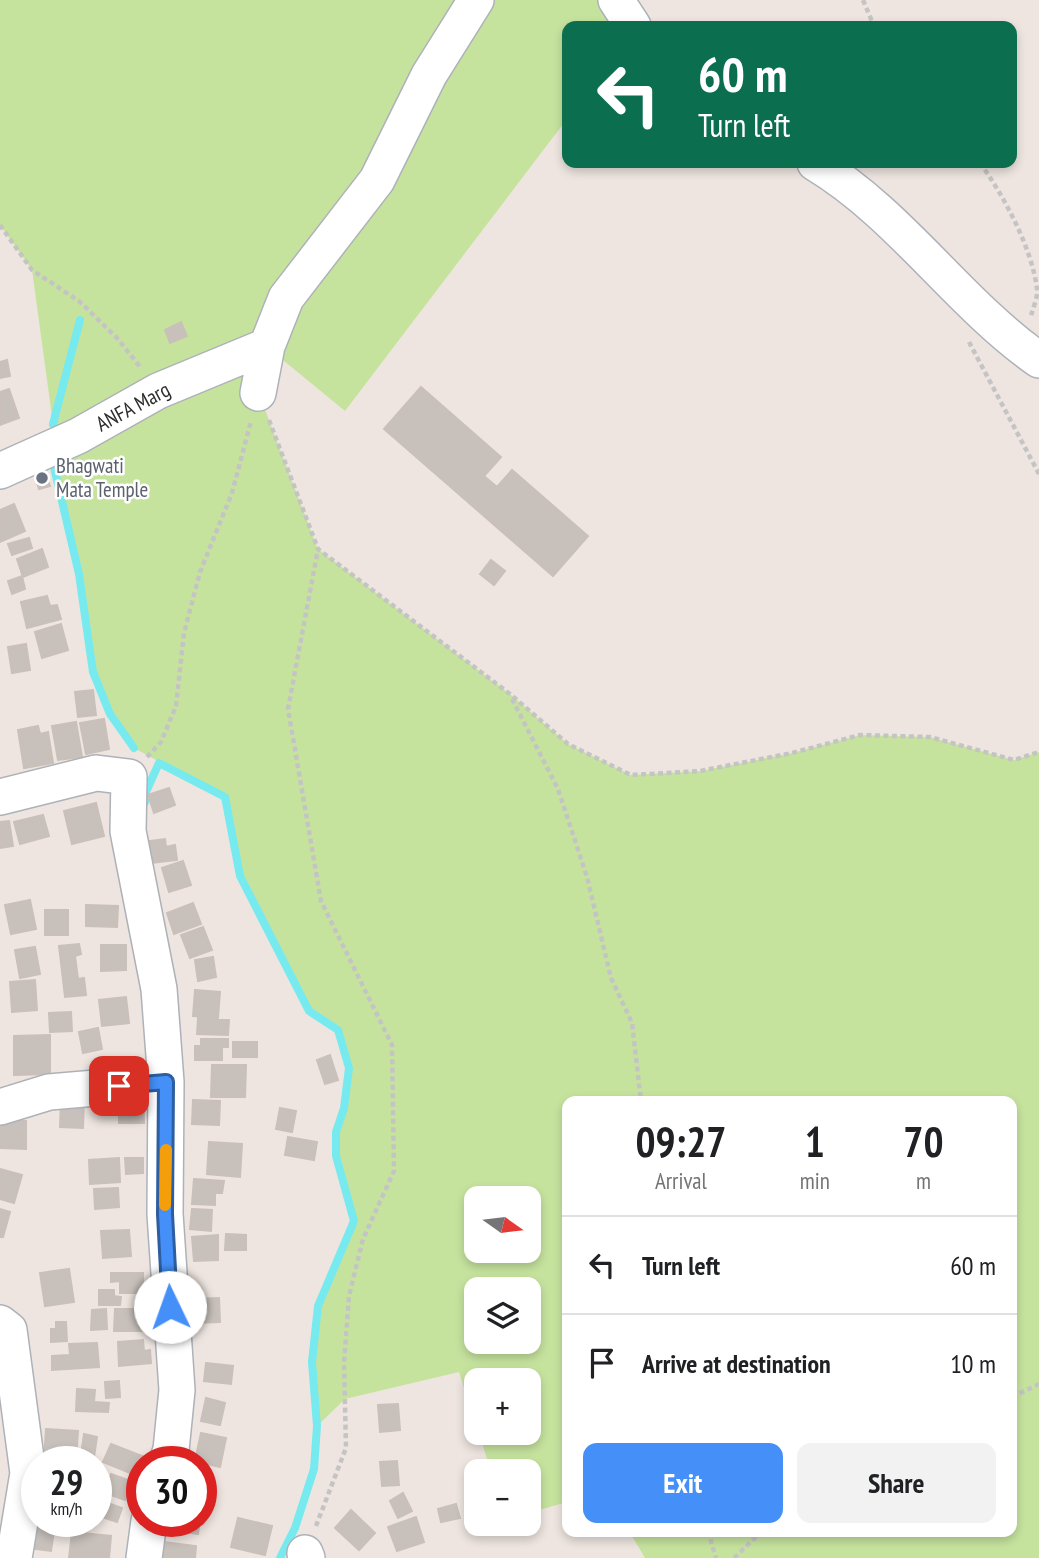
<!DOCTYPE html>
<meta charset="utf-8">
<style>
:root{--surface:#fff;--page:#f2f2f2;--text:#202124;--muted:#757577;--line:#e0e0e0;--accent:#4490f8}
body{margin:0;font-family:"PT Sans Narrow",sans-serif;background:var(--page);color:var(--text);height:100vh;display:flex;flex-direction:column;font-size:26px;white-space:nowrap}
*{box-sizing:border-box;margin:0}
p{font-size:23px;color:var(--muted)}
.icon{flex:none;width:38px;height:38px;fill:none;stroke:currentColor;stroke-width:2;stroke-linecap:round;stroke-linejoin:round}
.map{position:relative;flex:1;overflow:hidden}
.side{position:absolute;left:562px;top:1096px;width:455px;height:441px;display:flex;flex-direction:column;background:var(--surface);border-radius:14px;box-shadow:0 4px 10px #0003}
.side>*{flex:none}
.top-card{position:absolute;left:562px;top:21px;width:455px;height:147px;border-radius:14px;box-shadow:0 4px 10px #0003;background:#0b6e4f;color:#fff;overflow:hidden}
.needle{width:46px;rotate:104deg}
.controls{position:absolute;left:464px;top:1186px;display:grid;gap:14px}
.controls a{display:grid;place-items:center;width:77px;height:77px;border-radius:14px;background:var(--surface);box-shadow:0 4px 10px #0003;font-size:35px}
.speed{position:absolute;left:21px;top:1446px;display:flex;gap:14px;font-size:35px;font-weight:700;text-align:center}
.speed>*{display:grid;place-content:center;width:91px;height:91px;border-radius:50%;background:var(--surface);box-shadow:0 4px 10px #0003;line-height:1}
.speed small{font-size:18px;font-weight:400}
.speed .limit{border:10px solid #d22;background:#fff;color:#111}
.pin{position:absolute;display:grid;place-items:center;width:60px;height:60px;color:#fff;margin:-30px;border-radius:14px;box-shadow:0 4px 10px #0006}
.me{position:absolute;width:77px;margin:-38px;rotate:357deg;stroke-linejoin:round;filter:drop-shadow(0 0 5px #0008)}
.turn{display:flex;align-items:center;gap:24px;height:147px;padding:0 21px;font-size:32px}
.turn .icon{width:91px;height:91px;stroke-width:2.5}
.turn b{display:block;font-size:49px;line-height:60px}
.eta{display:flex;justify-content:space-evenly;align-items:center;height:119px;text-align:center}
.eta b{font-size:42px;font-weight:700;line-height:49px}
.button{display:flex;gap:14px;margin-top:auto;padding:14px 21px}
.button a{flex:1;height:80px;border-radius:14px;background:var(--accent);color:#fff;font-size:28px;font-weight:700;line-height:80px;text-align:center}
.button a+a{background:var(--page);color:var(--text)}
ul{padding:0;list-style:none}
li{display:flex;align-items:center;gap:21px;height:98px;padding:0 21px;border-top:2px solid var(--line)}
li div{flex:1}
li b{display:block;font-size:26px}
li em{font-style:normal}
.map>svg:first-child{display:block}
.green{fill:#c6e39e;fill-rule:evenodd}
.lines{fill:none;stroke-linecap:round;stroke-linejoin:round}
.stream{stroke:#76eaee;stroke-width:8}
.building{fill:#c7c0bb;stroke:#cac0b9;stroke-width:2}
.minor-casing{stroke:#adb2b9;stroke-width:38}
.path{stroke:#c4c4c4;stroke-width:4.5;stroke-dasharray:5 3.5;stroke-linecap:butt}
.minor{stroke:#fff;stroke-width:35}
.route-casing{stroke:#2c5ea1;stroke-width:18}
.route{stroke:#4490f8;stroke-width:12}
.slow{stroke:#f59e0b;stroke-width:12}
.worship-dot{fill:#6b7280;stroke:#fff;stroke-width:2.5}
.labels{text-anchor:middle;stroke-width:5;stroke-linejoin:round;paint-order:stroke}
.street-label{font-size:21px;fill:#2d2d2d;stroke:#fff}
.worship-label{font-size:21px;fill:#5b616d;stroke:#fff;text-anchor:start}
</style>
<div class="map">
<svg width="1039" height="1558" viewBox="0 0 1039 1558">
<rect width="100%" height="100%" fill="#eee5e0"/>
<path class="green" d="M0,0H616L633,26H567V119L345,411L267,347L259,394L318,549L510,694L568,744L631,775L700,771L792,753L860,735L930,737L1014,760L1039,752V1558H645L629,1531H1012V1101H567V1502L529,1513L528,1472H491L479,1433H528V1381H476V1425L459,1372L345,1399L317,1426L312,1362L318,1306L354,1221L336,1156V1132L344,1108L349,1068L338,1030L309,1011L240,876L225,797L134,748L110,714L93,672L79,574L53,463V424L32,270L0,225ZM476,1199H528V1251H476ZM476,1290H528V1342H476Z"/>
<g class="lines">
<path class="stream" d="M53,424L80,320
M53,463L79,574L93,672L110,714L134,748
M145,802V794L159,763L225,797L240,876L309,1011L338,1030L349,1068L344,1108L336,1132V1156L354,1221L318,1306L312,1362L317,1426L314,1469L295,1528L280,1558"/>
</g>
<path class="building" d="M181,322L187,336L170,343L165,330Z
M7,360L10,376L0,378V362Z
M421,387L501,457L484,476L497,487L512,470L588,536L553,576L384,429Z
M9,389L19,418L0,425V392Z
M44,469L50,486L39,489L34,473Z
M14,504L25,531L0,542V510Z
M29,538L32,548L12,555L8,544Z
M42,549L48,567L23,577L17,559Z
M491,560L505,571L494,585L480,574Z
M22,576L25,589L12,594L8,581Z
M47,596L50,606L57,605L61,619L27,628L21,602Z
M61,624L68,650L42,658L35,632Z
M26,644L30,670L12,673L8,647Z
M93,690L96,715L78,717L75,692Z
M104,719L109,749L86,754L80,723Z
M76,722L82,757L58,760L52,726Z
M38,726L40,734L48,732L53,763L24,768L18,730Z
M169,788L175,805L154,813L148,795Z
M96,803L104,836L72,844L64,811Z
M43,815L49,836L20,844L14,822Z
M9,821L13,846L0,848V822Z
M165,839L166,847L175,845L177,860L152,863L149,841Z
M183,861L191,885L169,892L162,868Z
M30,900L36,929L11,934L5,905Z
M193,903L201,924L174,934L167,913Z
M86,905L118,906L117,927L86,926Z
M45,910H68V935H45Z
M203,927L212,950L190,958L181,935Z
M79,944L81,954L75,956L78,979L84,978L86,995L65,997L59,946Z
M101,945H126V970L101,971Z
M35,947L40,974L20,978L15,950Z
M213,957L216,977L198,981L195,960Z
M35,980L37,1010L12,1012L10,982Z
M195,990L220,992L218,1018L193,1016Z
M126,997L129,1023L102,1026L99,1000Z
M71,1012L72,1031L50,1032L49,1013Z
M198,1018L229,1020L228,1035L197,1034Z
M98,1028L102,1049L83,1053L79,1032Z
M50,1035V1074L14,1075V1036Z
M201,1039H228V1047H222V1060H195V1046H201Z
M233,1042H257V1057H233Z
M330,1055L338,1080L325,1084L317,1060Z
M212,1065H246L245,1097H211Z
M119,1092H143L144,1123H119Z
M61,1100H84L83,1128L60,1127Z
M193,1100L220,1101L219,1125L192,1124Z
M280,1108L296,1111L292,1132L276,1129Z
M0,1120L26,1121V1149L0,1148Z
M288,1137L317,1142L314,1160L285,1155Z
M209,1142L242,1144L240,1177L207,1174Z
M119,1158L120,1182L90,1184L89,1160Z
M125,1158H143V1173L126,1174Z
M0,1169L22,1175L14,1203L0,1199Z
M194,1179L224,1181L222,1193H215V1205L192,1204Z
M118,1188L119,1207L95,1209L94,1189Z
M0,1209L10,1212L3,1237H0Z
M192,1209L212,1210L211,1231L190,1229Z
M129,1230L131,1256L103,1258L101,1231Z
M226,1234L246,1235V1250H225Z
M218,1235V1260L194,1261L192,1237Z
M69,1269L74,1302L45,1306L40,1273Z
M111,1273H143V1293H120V1281L111,1282Z
M99,1290H114V1296L121,1297L120,1305H99Z
M219,1298L220,1322L191,1323L190,1299Z
M106,1309L107,1329L91,1330L92,1310Z
M115,1309H142V1331H114Z
M56,1322H66L67,1341L51,1342V1329H56Z
M143,1340L144,1351L150,1350L151,1363L119,1366L118,1342Z
M97,1343L99,1367L52,1370V1356L70,1355L69,1344Z
M206,1363L233,1366L231,1384L204,1381Z
M119,1381L120,1397L106,1398L105,1382Z
M77,1389L95,1390L94,1402L109,1403L108,1412L76,1411Z
M206,1398L225,1403L220,1425L201,1421Z
M398,1404L400,1430L380,1432L378,1405Z
M46,1429L78,1431L76,1461L44,1460Z
M201,1433L226,1438L220,1467L195,1461Z
M84,1434L97,1437L94,1457L81,1455Z
M111,1444L147,1458L142,1461L140,1477L103,1462Z
M397,1461L399,1485L382,1486L380,1462Z
M111,1474L131,1481L125,1500L105,1493Z
M403,1493L412,1511L398,1518L390,1501Z
M97,1499L122,1508L117,1522L96,1515Z
M456,1504L460,1518L441,1522L438,1509Z
M351,1510L375,1533L359,1550L335,1528Z
M416,1517L424,1542L397,1551L388,1527Z
M238,1518L272,1526L265,1555L231,1547Z
M175,1521H200L198,1534L173,1530Z
M30,1527L54,1531L51,1551L27,1548Z
M72,1532L111,1536L109,1558H69Z
M164,1542L196,1546L195,1558H163Z"/>
<g class="lines">
<defs>
<path id="minor" d="M616,0L633,26
M815,163C900,214 958,303 1039,360
M258,393L267,346L286,298L377,180L429,75L476,0
M0,471L78,436L158,391L267,346
M0,797L96,773L129,777L128,831L159,989L166,1082L165,1214L177,1390L171,1450L167,1461
M0,1107L49,1092L166,1082
M0,1323L9,1330L28,1473L14,1558
M305,1553L307,1558
M144,1558L149,1521"/>
</defs>
<use href="#minor" class="minor-casing"/>
<path class="path" d="M863,0L874,26
M980,163C1004,196 1032,248 1037,289C1038,297 1033,308 1031,316
M0,225L32,270L79,301L117,338L141,368
M969,342L1039,474
M269,420L318,549L510,694L568,744L631,775L700,771L792,753L860,735L930,737L1014,760L1039,752
M512,699L558,789L587,877L611,978L632,1023L641,1101
M147,757L161,742L176,706L184,633L200,572L232,493L251,421
M1012,1397L1039,1384
M316,1526L346,1448L344,1363L349,1296L363,1239L394,1171L392,1045L321,901L288,709L318,549
M708,1531L716,1558
M734,1558L762,1531"/>
<use href="#minor" class="minor"/>
</g>
<g class="lines">
<defs>
<path id="route" d="M119,1086L166,1082L165,1214L170,1307"/>
</defs>
<use href="#route" class="route-casing"/>
<use href="#route" class="route"/>
<path class="slow" d="M165,1205L166,1150"/>
</g>
<circle class="worship-dot" cx="42" cy="478" r="7"/>
<g class="labels">
<g class="street-label">
<text transform="translate(133 407) rotate(-28)" y="7">ANFA Marg</text>
</g>
<g class="worship-label">
<text x="56" y="473">Bhagwati<tspan x="56" dy="24">Mata Temple</tspan></text>
</g>
</g>
</svg>
<div class="controls">
<a><svg class="needle" viewBox="-14 -14 28 28"><path d="M0-13l5 13h-10z" fill="#e53935"/><path d="M0 13l5-13h-10z" fill="#757577"/></svg></a>
<a><svg class="icon" aria-label="layers" viewBox="0 0 24 24"><path d="M12 4l9 5-9 5-9-5zM3 14l9 5 9-5"/></svg></a>
<a>+</a>
<a>−</a>
</div>
<div class="speed"><div>29<small>km/h</small></div><div class="limit">30</div></div>
<div class="pin" style="left:119px;top:1086px;background:#d93025"><svg class="icon" aria-label="arrive" viewBox="0 0 24 24"><path d="M6 21V4h12l-3 4 3 4H6"/></svg></div>
<svg class="me" style="left:170px;top:1307px" viewBox="-20 -20 40 40"><circle r="19" fill="#fff"/><path d="M0-13L10 11 0 6-10 11z" fill="#4490f8"/></svg>
<div class="top-card">
<div class="turn"><svg class="icon" aria-label="left" viewBox="0 0 24 24"><path d="M17 20v-9H6M10 6l-5 5 5 5"/></svg><div><b>60 m</b>Turn left</div></div>
</div>
<section class="side">
<div class="eta">
<div><b>09:27</b><p>Arrival</p></div>
<div><b>1</b><p>min</p></div>
<div><b>70</b><p>m</p></div>
</div>
<ul>
<li><svg class="icon" aria-label="left" viewBox="0 0 24 24"><path d="M17 20v-9H6M10 6l-5 5 5 5"/></svg><div><b>Turn left</b></div><em>60 m</em></li>
<li><svg class="icon" aria-label="arrive" viewBox="0 0 24 24"><path d="M6 21V4h12l-3 4 3 4H6"/></svg><div><b>Arrive at destination</b></div><em>10 m</em></li>
</ul>
<div class="button"><a>Exit</a><a>Share</a></div>
</section>
</div>
